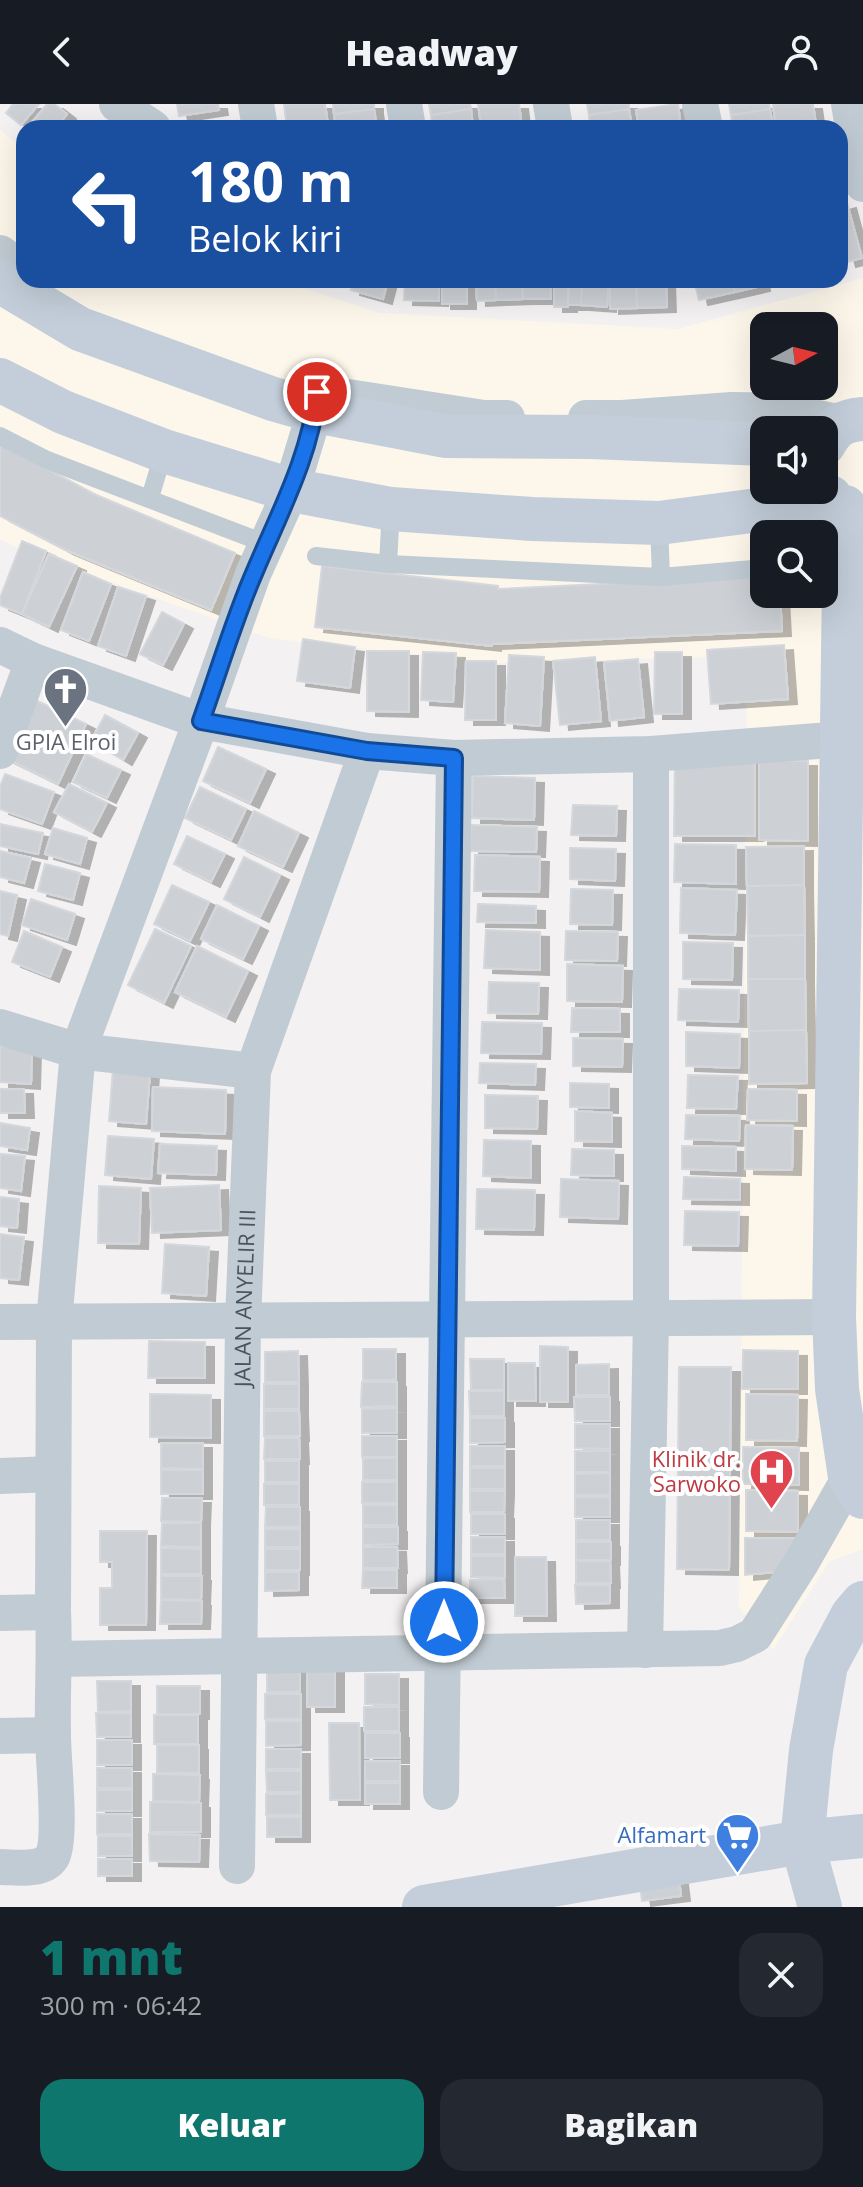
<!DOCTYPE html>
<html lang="id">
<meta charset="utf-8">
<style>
:root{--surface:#171b24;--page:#242831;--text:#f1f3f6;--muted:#9ea1a6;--accent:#0f766e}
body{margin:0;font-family:"Open Sans",sans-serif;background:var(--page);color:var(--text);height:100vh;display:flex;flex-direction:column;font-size:30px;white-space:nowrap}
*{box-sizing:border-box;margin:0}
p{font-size:26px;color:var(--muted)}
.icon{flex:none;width:44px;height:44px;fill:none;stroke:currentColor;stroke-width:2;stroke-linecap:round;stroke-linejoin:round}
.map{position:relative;height:1803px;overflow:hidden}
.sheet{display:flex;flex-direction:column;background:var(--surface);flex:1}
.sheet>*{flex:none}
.banner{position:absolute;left:16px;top:16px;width:832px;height:168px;border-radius:24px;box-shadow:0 8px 32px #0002;background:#1a4fa0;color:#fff;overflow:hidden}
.needle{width:52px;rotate:83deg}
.controls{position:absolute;left:750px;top:208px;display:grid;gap:16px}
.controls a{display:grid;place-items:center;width:88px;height:88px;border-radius:16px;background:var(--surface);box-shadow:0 8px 32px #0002;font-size:40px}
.pin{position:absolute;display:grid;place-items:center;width:68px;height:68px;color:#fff;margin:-34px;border:4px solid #fff;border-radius:50%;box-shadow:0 2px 8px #0007}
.me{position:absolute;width:88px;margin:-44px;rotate:0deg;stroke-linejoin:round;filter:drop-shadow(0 0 6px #0008)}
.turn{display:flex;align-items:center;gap:28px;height:168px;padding:0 40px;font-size:36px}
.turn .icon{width:104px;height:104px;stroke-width:2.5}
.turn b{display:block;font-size:56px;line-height:68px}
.round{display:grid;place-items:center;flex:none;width:84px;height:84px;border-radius:24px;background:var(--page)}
.summary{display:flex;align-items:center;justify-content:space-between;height:136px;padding:0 40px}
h1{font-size:48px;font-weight:800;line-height:60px;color:var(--accent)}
.primary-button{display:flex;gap:16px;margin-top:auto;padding:16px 40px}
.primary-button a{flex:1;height:92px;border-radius:24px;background:var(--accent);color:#fff;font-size:32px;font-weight:800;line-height:92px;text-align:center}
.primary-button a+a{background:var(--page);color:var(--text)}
header{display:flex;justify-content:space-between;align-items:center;height:104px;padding:0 40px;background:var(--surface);font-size:36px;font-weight:800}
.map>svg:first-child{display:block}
.commercial{fill:#fdf7eb;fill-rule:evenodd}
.building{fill:#cdd0d5;stroke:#d4d7dc;stroke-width:2;filter:url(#shadow)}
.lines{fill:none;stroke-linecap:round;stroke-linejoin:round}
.lane{stroke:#c1cbd3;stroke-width:18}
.street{stroke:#c1cbd3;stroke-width:36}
.secondary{stroke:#c3ceda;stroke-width:44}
.route-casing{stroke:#114b97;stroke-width:20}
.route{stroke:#1a73e8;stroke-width:14}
.labels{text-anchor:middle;stroke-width:8;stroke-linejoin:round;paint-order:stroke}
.worship-label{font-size:22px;fill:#5b616d;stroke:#fff}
.street-label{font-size:22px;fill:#48545f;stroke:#fff}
.health-label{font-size:22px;fill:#be3a42;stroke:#fff;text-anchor:end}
.shop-label{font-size:22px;fill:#366cbe;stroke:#fff;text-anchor:end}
</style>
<header><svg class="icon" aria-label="back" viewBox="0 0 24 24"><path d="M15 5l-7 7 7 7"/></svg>Headway<svg class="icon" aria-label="person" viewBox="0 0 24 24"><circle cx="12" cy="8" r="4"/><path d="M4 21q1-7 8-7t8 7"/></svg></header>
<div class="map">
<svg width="863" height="1803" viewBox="0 0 863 1803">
<defs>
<filter id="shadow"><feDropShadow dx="9" dy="5" stdDeviation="0" flood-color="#0004"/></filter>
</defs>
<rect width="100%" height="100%" fill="#f3f1f1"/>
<path class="commercial" d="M0,26L24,45V176H277L380,209L678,225L863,174V1445L829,1458L773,1546L739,1503L747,552L494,559L269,534L23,447L0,435ZM764,222H824V282H764ZM764,326H824V386H764ZM764,430H824V490H764Z"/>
<path class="building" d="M13,0H39L21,21L6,9Z
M47,0H54L67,10L56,24H31L29,22Z
M177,0H218L219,6L179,12Z
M284,0H325L328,21L287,24Z
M333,0H374V5L334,10Z
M429,0H470L471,5L431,11Z
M478,0H519L521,16L481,21Z
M587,0H629V5L589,11Z
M678,0L681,24H639L636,6Z
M729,0H769L770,5L731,11Z
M773,0H813L816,21L796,24H776Z
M374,5L377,24H336L334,10Z
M471,5L473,24H432L431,11Z
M629,5L632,24H590L589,11Z
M770,5L773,24H733L731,11Z
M521,16L522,24H481V21Z
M847,99L862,154L847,158L840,134V101Z
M354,176H388L383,195L351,186Z
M405,176H439V197L404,196Z
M442,176H467V200H442Z
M476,176H495L496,196L477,197Z
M495,176H522L523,195L496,196Z
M522,176H550L551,195H523Z
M554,176H568V203H554Z
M569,176H582L581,201H568Z
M582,176H609L607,203L581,201Z
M610,176H636L637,204L610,205Z
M636,176H666L667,203L637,204Z
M694,176H732L735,188L699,196Z
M732,176H760L761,182L735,188Z
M0,340L94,390L235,449L211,506L66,446L0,412Z
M22,437L46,447L22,510L0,501V494Z
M49,450L77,462L49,523L22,510Z
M322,462L498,482V485L764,472V490H780L782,527L492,540V542L315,523Z
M83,468L111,480L89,537L61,526Z
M118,483L146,492L126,552L98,542Z
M162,508L184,520L163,561L140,550Z
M303,535L355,543L350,584L297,577Z
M784,541L788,595L711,600L707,546Z
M367,547H409V608L367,607Z
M423,548L456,549L453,598L421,596Z
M655,548H682V610H654Z
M509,551L544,553L540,622L505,619Z
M595,553L601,617L560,621L553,557Z
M638,555L644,613L610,617L604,558Z
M466,557H496V616H465Z
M33,595L86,620L58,680L5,654Z
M105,611L138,629L123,656L91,637Z
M218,643L266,665L250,699L203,677Z
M86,650L121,666L107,694L73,678Z
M675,654H755V732H674Z
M759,657H808V737L759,736Z
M5,670L54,688L42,720L0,705V683Z
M473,672L535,674L534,716L472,714Z
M69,680L107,699L92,728L54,708Z
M200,683L246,705L231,736L185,714Z
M573,701L617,702L616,732L571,731Z
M254,707L299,729L283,763L238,742Z
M0,720L43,729L38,750L0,742Z
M471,721L537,723L536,748L470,747Z
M53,724L87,734L80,760L45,750Z
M187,732L225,750L211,778L174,760Z
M675,740L736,741V780L674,778Z
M804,742V781L747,782L746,743Z
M570,744L616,745L615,777L570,775Z
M0,747L31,754L24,779L0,773Z
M475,751L540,753L539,788L474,787Z
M244,753L280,771L260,813L224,795Z
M45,760L80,769L73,796L38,787Z
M172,781L209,798L190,837L154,820Z
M804,781L805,831L748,832L747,782Z
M681,784L737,786L735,831L680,829Z
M571,785L613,786L612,821L570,820Z
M0,787L17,791L8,832L0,830Z
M31,795L75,810L67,836L22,821Z
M478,800L536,802V819L477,818Z
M217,801L259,822L243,855L201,835Z
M155,825L191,842L164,899L128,881Z
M486,826L540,828V866L484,864Z
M24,827L62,843L50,873L12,858Z
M566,827L618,828L617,857L565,856Z
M805,831V875H748V832Z
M683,838L733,839L732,876L683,875Z
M197,842L248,867L226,913L175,888Z
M567,860L623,862L622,898L567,897Z
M748,875H805L806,926L749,927Z
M489,878L539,879L538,910L488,909Z
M679,885L739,886L738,918L678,916Z
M572,904L620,905V928H571Z
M482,918L542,919L541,950L481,949Z
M806,926L807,979L749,980V927Z
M686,928L740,930L739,964L686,962Z
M573,934L623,935L622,963L573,962Z
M0,942L32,944L31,980L0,978Z
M480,959L536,960L535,981L479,979Z
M113,965L150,968L146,1020L109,1017Z
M688,971L738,972L736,1005L687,1004Z
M570,979L609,980V1004L570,1003Z
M153,983L226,986L225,1030L152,1027Z
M0,985H24L25,1009H0Z
M748,985L797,986V1017L747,1016Z
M485,991L538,992L537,1025L485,1024Z
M575,1007L612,1009V1038L575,1037Z
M686,1011L740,1012L739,1037L685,1035Z
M0,1019L30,1024L27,1046L0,1042Z
M746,1021L793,1022L792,1066L745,1065Z
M108,1032L154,1035L151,1075L105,1071Z
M484,1036L531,1037V1074L483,1072Z
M160,1040L217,1042L216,1071L158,1069Z
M682,1042L736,1043V1067L682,1065Z
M572,1045L614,1046V1072L571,1071Z
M0,1050L25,1052L21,1087L0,1084Z
M684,1073L740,1075V1096L683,1095Z
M561,1075L619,1077L618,1115L560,1113Z
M219,1081L221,1126L152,1129L150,1084Z
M99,1082L141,1084L139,1140L98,1139Z
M477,1085L535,1086L534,1126L476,1125Z
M0,1093L19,1095L17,1124L0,1122Z
M685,1107L739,1108L738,1142L684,1141Z
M0,1130L24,1133L19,1176L0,1174Z
M165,1140L209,1143L206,1192L162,1189Z
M149,1237L205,1238V1274H148Z
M540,1242L568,1243V1298H540Z
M363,1245H396V1276H363Z
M743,1246L798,1247V1285H742Z
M298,1247L299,1278H265V1248Z
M470,1255H504V1286H471Z
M508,1259H535L536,1297H508Z
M609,1260V1291H576V1261Z
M679,1263H731L729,1466L677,1465Z
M362,1278H397V1302L361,1303Z
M264,1280H299V1305H264Z
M469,1287H504V1312H470Z
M150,1290L211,1291V1334L150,1333Z
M746,1290L798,1291L797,1337L746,1336Z
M574,1293H610V1317H575Z
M397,1304V1329H362V1305Z
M264,1307H299L300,1332H264Z
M470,1314H505V1338L470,1339Z
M575,1320H610V1345L575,1344Z
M362,1332H397V1353H362Z
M265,1334H299L300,1355H264Z
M161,1339H203V1365L161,1364Z
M470,1342H505V1362H470Z
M743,1343L799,1344V1381L743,1380Z
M575,1347H610V1368H575Z
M363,1354H397V1376H363Z
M265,1357H299V1378H265Z
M470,1364H505V1385H470Z
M161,1366H203V1390H161Z
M610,1369V1391H575V1370Z
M362,1378H397V1399H362Z
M264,1380H299V1401H264Z
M746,1386L798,1387V1428L746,1427Z
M470,1387H505L504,1408H470Z
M575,1393H610V1413H575Z
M162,1394H202L201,1418L161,1417Z
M363,1401H397V1421H363Z
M266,1403H300V1423H265Z
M471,1410H505V1430H471Z
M576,1416H610V1436H576Z
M162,1419H201V1443L161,1442Z
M363,1423H398V1440L363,1441Z
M265,1425H300V1443H265Z
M100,1427H147L146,1521H100V1484H112V1458H100Z
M471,1433H505V1450H471Z
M745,1434H797L794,1466L745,1471Z
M576,1438H611V1456H576Z
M363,1443H397L398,1464H363Z
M161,1444L201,1445V1470H161Z
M265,1445H300V1466H265Z
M471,1452H505V1474L471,1473Z
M515,1453H546L547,1512H515Z
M576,1457H610L611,1479H576Z
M363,1466H397V1484H362Z
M265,1468H299V1486L265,1487Z
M161,1472H202L201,1496L161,1495Z
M504,1475L505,1494H470V1476Z
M575,1481H610V1499L576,1500Z
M161,1496L202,1497L201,1520H160Z
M267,1557H300V1588H267Z
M307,1558H335V1603H307Z
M365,1570H399V1601L365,1600Z
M97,1577H131V1607L98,1608Z
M157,1582H200V1610H157Z
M265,1590H301V1615H265Z
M364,1603H399V1627H364Z
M96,1609H131V1633H97Z
M154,1611H198V1640H154Z
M266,1617H301V1641L266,1642Z
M329,1619H359L360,1696H330Z
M365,1629H400V1654H365Z
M97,1636H132V1661H97Z
M157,1641H199V1669H157Z
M266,1645H301V1665H266Z
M365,1657H400V1677H365Z
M97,1664H132V1684H97Z
M266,1667H301V1688H267Z
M153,1670L200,1671L199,1698L153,1697Z
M365,1679H400V1700H365Z
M97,1686H132V1707H97Z
M266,1690H301V1711H266Z
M150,1698L201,1699V1728H150Z
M97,1710H132V1730H97Z
M267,1713H301V1733H267Z
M149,1730L200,1731L199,1758L150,1757Z
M98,1732H132V1752H98Z
M98,1755H132V1772H98Z
M678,1767L681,1792L642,1797L639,1772Z"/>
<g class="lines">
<path class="lane" d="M0,332L47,356L251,434
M150,394L164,347
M659,419L661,473
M316,452L388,460L661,473L764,464
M388,460L391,405"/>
<g class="street">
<path d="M117,0L153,24"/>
<path d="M256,0L260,24"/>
<path d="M404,0L408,24"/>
<path d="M551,0L555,24"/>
<path d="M700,0L705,24"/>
<path d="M849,0L863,80"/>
<path d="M0,149L24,166"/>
<path d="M348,293L484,314H507"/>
<path d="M586,314H622L732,306L786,307L842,319"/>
<path d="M0,541L33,557L201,617L367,647L454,654L651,650L843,635"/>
<path d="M0,647L33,557"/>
<path d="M0,923L78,947L253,967"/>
<path d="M0,1218L834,1213"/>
<path d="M0,1372L53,1370"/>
<path d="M0,1509L53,1508"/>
<path d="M645,1546L651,1214V650"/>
<path d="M55,1555L720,1544L737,1540L755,1531L801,1459L850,1373L863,1366"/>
<path d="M0,1632L53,1631"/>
<path d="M441,1688L454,654"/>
<path id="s1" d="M237,1762L243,1217L253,967L367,647"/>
<path d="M0,1763C15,1763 42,1768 52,1753C62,1735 53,1656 53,1631C52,1590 55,1549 53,1508L54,1218L78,947L201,617L253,470L291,386L315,307L317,288"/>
</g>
<path class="secondary" d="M0,177L80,225L273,295L315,307L445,332L591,333L764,340
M0,276L63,308L164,347L291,386L391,405L532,415L659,419L804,400L830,393
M824,340C834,322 842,317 863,315
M845,403L834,1213L837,1285L850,1373L863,1393
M424,1803L802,1738L863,1732
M820,1803L802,1738L811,1646L826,1561L852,1512L863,1499"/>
</g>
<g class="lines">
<defs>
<path id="route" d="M317,288C311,350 279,410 255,467C234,515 219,567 201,617L367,647L454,654L444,1518"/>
</defs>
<use href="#route" class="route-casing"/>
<use href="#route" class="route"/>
</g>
<defs>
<symbol id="church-pin" viewBox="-11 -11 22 30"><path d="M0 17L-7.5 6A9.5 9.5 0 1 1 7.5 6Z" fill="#6b7280" stroke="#fff"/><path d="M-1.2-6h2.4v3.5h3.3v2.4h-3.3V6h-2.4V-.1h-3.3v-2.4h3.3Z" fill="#fff"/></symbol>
<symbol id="hospital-pin" viewBox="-11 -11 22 30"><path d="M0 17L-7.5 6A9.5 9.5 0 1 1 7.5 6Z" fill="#e0444e" stroke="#fff"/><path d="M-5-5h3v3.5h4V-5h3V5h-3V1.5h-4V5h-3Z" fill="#fff"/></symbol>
<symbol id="supermarket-pin" viewBox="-11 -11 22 30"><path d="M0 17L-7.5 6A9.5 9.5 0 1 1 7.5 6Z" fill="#3f7fe0" stroke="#fff"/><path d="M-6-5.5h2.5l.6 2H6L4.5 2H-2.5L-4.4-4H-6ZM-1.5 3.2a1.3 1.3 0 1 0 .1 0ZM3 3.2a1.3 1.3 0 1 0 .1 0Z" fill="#fff"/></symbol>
</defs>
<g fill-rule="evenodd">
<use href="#church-pin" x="40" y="560" width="51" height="69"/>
<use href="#hospital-pin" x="746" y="1342" width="51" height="69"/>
<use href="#supermarket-pin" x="712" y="1706" width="51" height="69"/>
</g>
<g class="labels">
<g class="worship-label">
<text x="66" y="646">GPIA Elroi</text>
</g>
<g class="street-label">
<text dy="8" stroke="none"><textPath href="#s1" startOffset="568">JALAN ANYELIR III</textPath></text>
</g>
<g class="health-label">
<text x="741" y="1363">Klinik dr.<tspan x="741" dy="25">Sarwoko</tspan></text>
</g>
<g class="shop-label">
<text x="706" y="1739">Alfamart</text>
</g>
</g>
</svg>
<div class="controls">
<a><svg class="needle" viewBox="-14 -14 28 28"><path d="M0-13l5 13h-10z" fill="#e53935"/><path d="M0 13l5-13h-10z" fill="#9ea1a6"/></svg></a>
<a><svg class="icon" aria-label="sound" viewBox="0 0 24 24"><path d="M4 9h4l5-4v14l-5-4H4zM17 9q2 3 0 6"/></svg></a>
<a><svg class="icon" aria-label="search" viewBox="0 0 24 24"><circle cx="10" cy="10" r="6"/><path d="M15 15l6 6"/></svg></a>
</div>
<div class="pin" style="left:317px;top:288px;background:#d93025"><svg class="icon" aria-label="arrive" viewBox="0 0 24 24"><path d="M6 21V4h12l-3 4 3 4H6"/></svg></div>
<svg class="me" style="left:444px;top:1518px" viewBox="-20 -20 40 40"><circle r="17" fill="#1a73e8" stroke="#fff" stroke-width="3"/><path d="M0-11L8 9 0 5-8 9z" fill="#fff"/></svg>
<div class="banner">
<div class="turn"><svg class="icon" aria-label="left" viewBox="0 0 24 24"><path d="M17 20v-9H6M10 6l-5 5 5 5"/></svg><div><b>180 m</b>Belok kiri</div></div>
</div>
</div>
<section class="sheet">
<div class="summary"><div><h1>1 mnt</h1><p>300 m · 06:42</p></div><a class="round"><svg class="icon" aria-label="close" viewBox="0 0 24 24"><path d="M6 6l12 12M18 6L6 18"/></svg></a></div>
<div class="primary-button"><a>Keluar</a><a>Bagikan</a></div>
</section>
